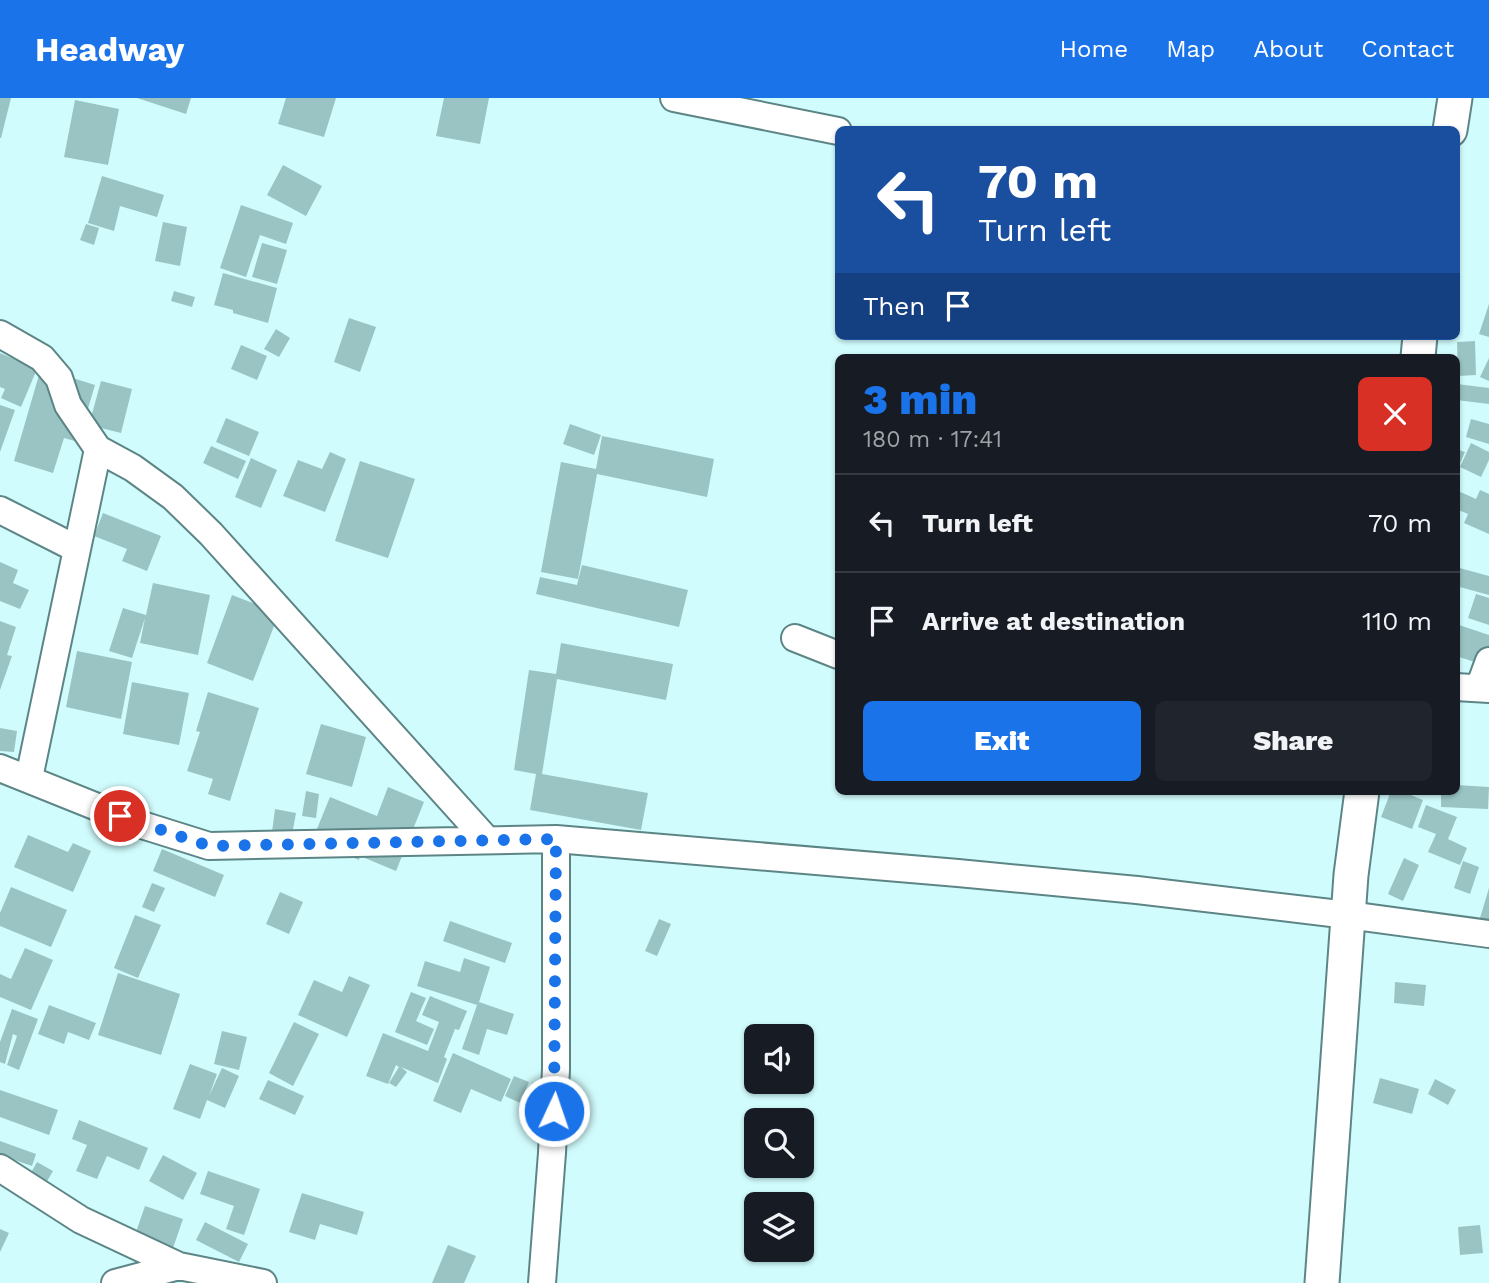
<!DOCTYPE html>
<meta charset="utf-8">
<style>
:root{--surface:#171b24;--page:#20242c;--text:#f1f3f6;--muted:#9ea1a6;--line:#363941;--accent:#1a73e8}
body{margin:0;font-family:"Work Sans",sans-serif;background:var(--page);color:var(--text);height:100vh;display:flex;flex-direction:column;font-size:26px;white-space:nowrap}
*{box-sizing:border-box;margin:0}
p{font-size:23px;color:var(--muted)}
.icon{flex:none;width:38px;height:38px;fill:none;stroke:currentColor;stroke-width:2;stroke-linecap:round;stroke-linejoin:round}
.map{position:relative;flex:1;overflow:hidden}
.drawer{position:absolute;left:835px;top:256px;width:625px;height:441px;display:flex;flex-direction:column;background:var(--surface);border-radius:10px;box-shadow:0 2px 5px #0004}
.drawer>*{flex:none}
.banner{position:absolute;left:835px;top:28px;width:625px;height:214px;border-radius:10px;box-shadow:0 2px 5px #0004;background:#1a4fa0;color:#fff;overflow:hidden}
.tools{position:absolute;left:744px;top:926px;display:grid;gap:14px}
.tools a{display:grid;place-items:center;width:70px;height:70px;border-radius:10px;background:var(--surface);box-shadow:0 2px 5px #0004;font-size:35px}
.pin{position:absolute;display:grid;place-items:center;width:60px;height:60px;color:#fff;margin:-30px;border:4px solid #fff;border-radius:50%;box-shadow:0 2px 7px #0007}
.me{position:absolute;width:77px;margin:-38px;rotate:3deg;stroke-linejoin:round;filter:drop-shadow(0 0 5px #0008)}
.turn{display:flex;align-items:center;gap:24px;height:147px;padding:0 28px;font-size:32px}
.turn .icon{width:91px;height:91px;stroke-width:2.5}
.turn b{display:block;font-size:49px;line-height:60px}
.then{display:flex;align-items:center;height:66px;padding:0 28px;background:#0003;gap:14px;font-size:26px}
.round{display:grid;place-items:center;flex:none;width:74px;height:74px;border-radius:10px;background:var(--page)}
.headline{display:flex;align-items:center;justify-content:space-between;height:119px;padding:0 28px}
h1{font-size:42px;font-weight:800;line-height:52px;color:var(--accent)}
.primary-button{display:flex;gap:14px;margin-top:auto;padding:14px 28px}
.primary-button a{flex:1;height:80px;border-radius:10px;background:var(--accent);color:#fff;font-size:28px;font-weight:800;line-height:80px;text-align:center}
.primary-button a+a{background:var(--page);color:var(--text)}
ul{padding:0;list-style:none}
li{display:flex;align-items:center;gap:21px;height:98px;padding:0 28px;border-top:2px solid var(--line)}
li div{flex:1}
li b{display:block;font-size:26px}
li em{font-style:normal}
header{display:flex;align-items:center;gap:42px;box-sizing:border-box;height:98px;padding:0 35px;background:var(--accent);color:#fff}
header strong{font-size:33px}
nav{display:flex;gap:38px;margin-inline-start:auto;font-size:24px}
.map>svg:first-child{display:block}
.building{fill:#9ac4c4}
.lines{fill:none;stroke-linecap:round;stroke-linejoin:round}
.minor-casing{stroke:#5d8586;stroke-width:30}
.tertiary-casing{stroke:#5d8586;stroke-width:37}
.minor{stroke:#fff;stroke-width:26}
.tertiary{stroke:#fff;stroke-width:33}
.route{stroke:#1a73e8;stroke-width:12;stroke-dasharray:0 21.6}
</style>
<header>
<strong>Headway</strong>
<nav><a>Home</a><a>Map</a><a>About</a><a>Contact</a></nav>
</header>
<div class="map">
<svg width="1489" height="1185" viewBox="0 0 1489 1185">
<rect width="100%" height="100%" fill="#d1fcfd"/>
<path class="building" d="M0,0H11L1,40H0Z
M137,0H191L186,16Z
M286,0H336L324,39L278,26Z
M444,0H489L480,46L436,38Z
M75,2L119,11L108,67L64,59Z
M283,67L322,88L306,118L267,97Z
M102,78L164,97L157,119L120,108L114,133L88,125Z
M241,107L293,125L286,146L260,137L246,179L220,170Z
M163,124L187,129L180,168L155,163Z
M86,126L99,130L94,147L80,142Z
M262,145L287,152L277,186L252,179Z
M223,175L277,190L268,225L233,215V212L214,207Z
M174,193L195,199L192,209L171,203Z
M1489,206V239L1479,236Z
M349,220L376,229L360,274L334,264Z
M276,231L290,240L279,259L264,251Z
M1475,243L1476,277L1458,278L1457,244Z
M241,247L267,258L257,282L231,271Z
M0,255L37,271L21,309L1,300L5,291L0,289Z
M1489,260V283L1480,279Z
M41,270L95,287L78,344L64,340L53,375L14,363Z
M101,283L132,291L121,335L89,327Z
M1457,286L1489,290V306L1456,302Z
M0,307L15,312L0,354Z
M226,320L259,334L249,358L216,344Z
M1471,321L1489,326V346L1466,339Z
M570,326L601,337L594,357L563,346Z
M602,338L714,361L707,399L597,376L578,481L541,474L561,364L596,371Z
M1471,345L1489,354V362L1481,379L1460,369Z
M211,348L246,363L238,381L203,365Z
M1456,351L1465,354L1456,374Z
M330,354L346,361L325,414L283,398L298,362L322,371Z
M251,360L277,372L261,410L235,399Z
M360,363L415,381L388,460L335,443Z
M1456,392L1476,401L1480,392L1489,396V436L1464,425L1468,416L1456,411Z
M103,415L161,438L147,473L122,463L127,451L94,438Z
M0,464L18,472L13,485L29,492L20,511L0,503Z
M582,467L688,492L679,529L536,496L540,479L577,487Z
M1456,469L1489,478V497L1456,488Z
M153,485L210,497L198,557L140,545L145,520L132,560L109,553L123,510L146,517Z
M1476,496L1489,500V527L1468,520Z
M232,497L279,515L253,583L207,565Z
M0,523L16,529L7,557L12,558L0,592Z
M1456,526L1489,537V551L1484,567L1456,558Z
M561,545L673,566L666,602L557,581L542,676L648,695L641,732L530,712L536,676L514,672L529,572L556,576Z
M77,553L132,564L121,621L66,609Z
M132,584L189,595L179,647L123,636Z
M208,594L259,610L230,703L208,696L213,681L187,673L200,634L196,633Z
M321,626L366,639L352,689L306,676Z
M0,630L17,633L14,654L0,653Z
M1456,687L1489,689L1488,711L1441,709V693H1456Z
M388,689L424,704L396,773L360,758L359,762L312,743L330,699L377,718Z
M306,693L319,696L316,720L302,718Z
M1391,693H1401L1423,702L1412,731L1381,719Z
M1426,707L1457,719L1448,741L1467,750L1460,767L1428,754L1436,736L1418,729Z
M275,711L296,715L292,737L272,734Z
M28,737L68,754L73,745L91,753L73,794L14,769Z
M162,751L224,777L215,799L153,773Z
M1404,760L1419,767L1403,803L1388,796Z
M1463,763L1479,769L1470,796L1454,790Z
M152,785L165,790L154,814L142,809Z
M11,789L67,812L51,849L0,828V815Z
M1489,790V822L1480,820Z
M280,794L303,804L289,836L266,826Z
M135,817L161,827L138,880L114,870Z
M659,821L671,826L657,858L645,853Z
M450,823L512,845L505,865L443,843Z
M25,850L53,862L31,912L0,899V876L11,881Z
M464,860L490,869L479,904L514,916L507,937L487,931L479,957L462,951L477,907L417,888L425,863L460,874Z
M118,875L180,896L161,957L98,937Z
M349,878L370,887L347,939L298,917L314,882L342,894Z
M1395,884L1426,887L1424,908L1394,905Z
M411,894L426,900L416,923L434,931L427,947L395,934Z
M430,898L467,913L459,932L455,931L444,959L447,961L438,985L401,969L407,974L396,989L389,985L399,969L396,967L388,986L366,978L383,935L428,953L439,924L422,917Z
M49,907L96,925L89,942L68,934L64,946L38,936Z
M12,911L38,921L19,972L7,967L17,938L13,936L5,966L0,964V944Z
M294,924L319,936L293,988L269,975Z
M222,933L247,939L239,972L214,966Z
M453,955L511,981L501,1004L471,991L461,1015L433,1003Z
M190,966L217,976L209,998L222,970L239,978L225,1010L207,1002L200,1021L173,1011Z
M514,978L529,984L520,1005L505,998Z
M1380,980L1419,991L1412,1016L1373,1005Z
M1435,981L1456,992L1448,1007L1428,996Z
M268,982L304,998L295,1017L259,1001Z
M0,992L58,1012L49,1037L0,1019Z
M79,1022L148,1050L139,1072L107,1058L97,1081L76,1073L87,1047L72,1041Z
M0,1043L36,1056L32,1068L0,1057Z
M163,1057L197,1075L183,1102L149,1083Z
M37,1064L53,1073L43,1090L27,1082Z
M208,1073L260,1091L244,1137L226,1131L234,1108L200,1096Z
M302,1095L364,1114L357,1137L320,1126L315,1142L289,1134Z
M145,1108L183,1121L173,1150L135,1137Z
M205,1124L248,1146L239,1164L196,1142Z
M1480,1127L1483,1155L1460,1157L1458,1129Z
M0,1131L9,1135L0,1154Z
M448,1147L476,1158L464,1185H432Z"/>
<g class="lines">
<defs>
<path id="minor" d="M674,0L838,33
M0,236L42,260L59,280L68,307L98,351L133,370L173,399L211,436L487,742
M0,412L77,451
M795,540L838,557
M1456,589L1489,591
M1479,590L1489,563
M0,670L142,727L209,748L556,741L958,775L1137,792L1348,817L1489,836
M29,680L98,351
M0,1070L81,1122L179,1168L263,1185
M115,1185L179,1168
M542,1185L552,1055L556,971V741"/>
<path id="tertiary" d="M1450,32L1455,0
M1418,259L1420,238
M1322,1185L1351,777L1362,693"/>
</defs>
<use href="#minor" class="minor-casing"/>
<use href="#tertiary" class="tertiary-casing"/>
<use href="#minor" class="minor"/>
<use href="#tertiary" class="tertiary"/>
</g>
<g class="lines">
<path class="route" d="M120,718L209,748L556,741L554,1013"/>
</g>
</svg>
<div class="tools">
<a><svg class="icon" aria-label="sound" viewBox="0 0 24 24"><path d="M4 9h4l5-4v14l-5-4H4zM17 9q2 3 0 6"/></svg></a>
<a><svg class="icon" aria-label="search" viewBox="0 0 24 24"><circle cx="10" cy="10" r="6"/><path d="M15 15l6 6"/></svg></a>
<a><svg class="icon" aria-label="layers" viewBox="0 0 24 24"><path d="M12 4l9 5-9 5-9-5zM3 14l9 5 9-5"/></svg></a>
</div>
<div class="pin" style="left:120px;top:718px;background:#d93025"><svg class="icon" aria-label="arrive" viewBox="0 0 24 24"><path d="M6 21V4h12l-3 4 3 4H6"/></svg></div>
<svg class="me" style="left:554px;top:1013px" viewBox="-20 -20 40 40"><circle r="17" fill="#1a73e8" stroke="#fff" stroke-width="3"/><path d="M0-11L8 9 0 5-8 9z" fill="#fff"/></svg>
<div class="banner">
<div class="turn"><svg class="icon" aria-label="left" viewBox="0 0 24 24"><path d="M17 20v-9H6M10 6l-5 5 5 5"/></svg><div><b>70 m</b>Turn left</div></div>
<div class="then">Then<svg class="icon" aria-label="arrive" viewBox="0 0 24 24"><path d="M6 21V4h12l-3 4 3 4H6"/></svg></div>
</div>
<section class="drawer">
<div class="headline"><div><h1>3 min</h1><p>180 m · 17:41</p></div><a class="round" style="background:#d93025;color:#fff"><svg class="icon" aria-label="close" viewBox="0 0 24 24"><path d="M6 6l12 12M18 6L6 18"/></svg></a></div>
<ul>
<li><svg class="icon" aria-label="left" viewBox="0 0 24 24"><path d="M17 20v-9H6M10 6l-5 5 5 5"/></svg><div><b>Turn left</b></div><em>70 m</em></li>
<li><svg class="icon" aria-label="arrive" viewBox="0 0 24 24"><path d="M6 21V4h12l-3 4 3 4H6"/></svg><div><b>Arrive at destination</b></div><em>110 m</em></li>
</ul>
<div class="primary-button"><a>Exit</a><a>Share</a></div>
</section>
</div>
